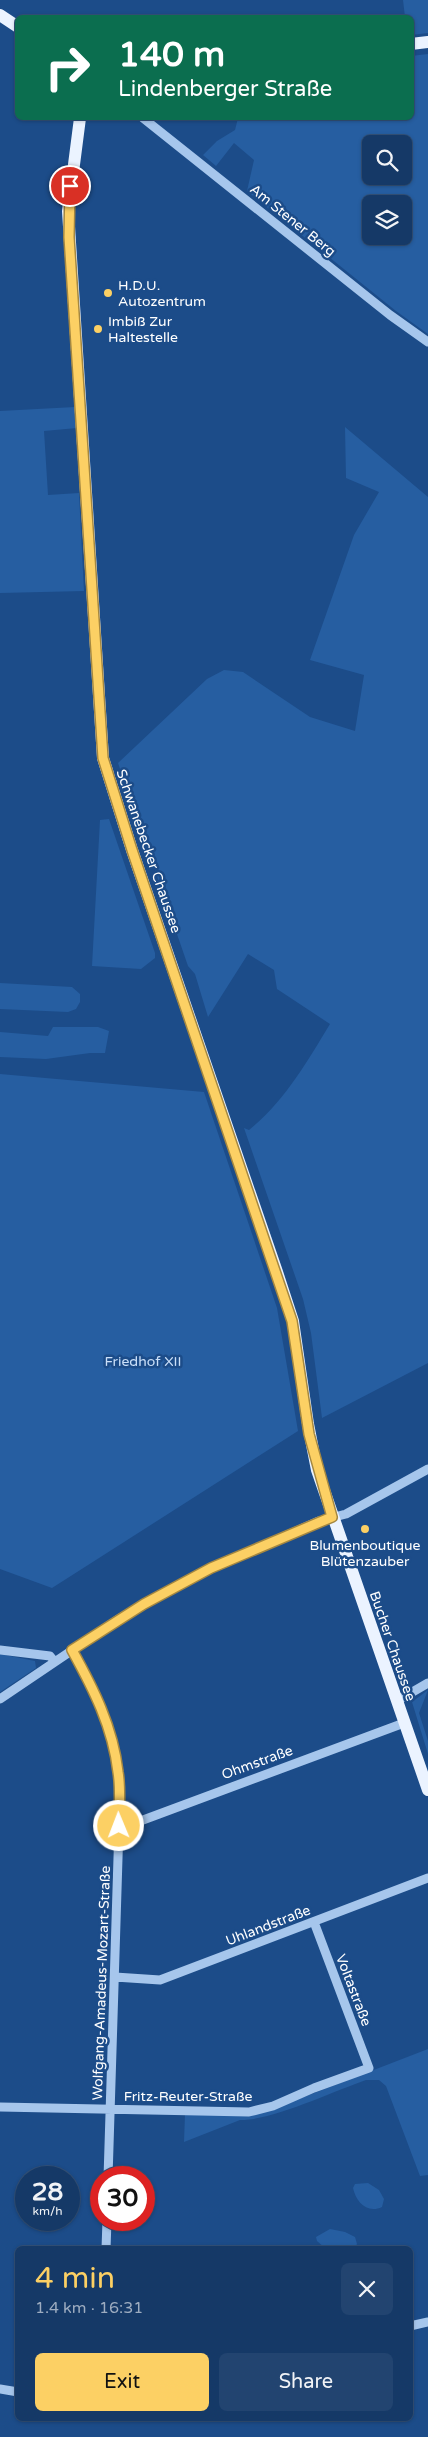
<!DOCTYPE html>
<meta charset="utf-8">
<style>
:root{--surface:#153967;--page:#224470;--text:#f1f3f6;--muted:#9dacc0;--line:#34537b;--accent:#fcd064}
body{margin:0;font-family:"Varela Round",sans-serif;background:var(--page);color:var(--text);height:100vh;display:flex;flex-direction:column;font-size:19px;white-space:nowrap}
*{box-sizing:border-box;margin:0}
p{font-size:16px;color:var(--muted)}
.icon{flex:none;width:28px;height:28px;fill:none;stroke:currentColor;stroke-width:2;stroke-linecap:round;stroke-linejoin:round}
.map{position:relative;flex:1;overflow:hidden}
.details{position:absolute;left:15px;top:2246px;width:398px;height:175px;display:flex;flex-direction:column;background:var(--surface);border-radius:8px;box-shadow:0 1px 4px #0004,0 0 0 1px var(--line)}
.details>*{flex:none}
.guide{position:absolute;left:15px;top:15px;width:399px;height:105px;border-radius:8px;box-shadow:0 1px 4px #0004,0 0 0 1px var(--line);background:#0b6e4f;color:#fff;overflow:hidden}
.tools{position:absolute;left:362px;top:135px;display:grid;gap:10px}
.tools a{display:grid;place-items:center;width:50px;height:50px;border-radius:8px;background:var(--surface);box-shadow:0 1px 4px #0004,0 0 0 1px var(--line);font-size:25px}
.speed{position:absolute;left:15px;top:2166px;display:flex;gap:10px;font-size:25px;font-weight:700;text-align:center}
.speed>*{display:grid;place-content:center;width:65px;height:65px;border-radius:50%;background:var(--surface);box-shadow:0 1px 4px #0004,0 0 0 1px var(--line);line-height:1}
.speed small{font-size:12px;font-weight:400}
.speed .limit{border:8px solid #d22;background:#fff;color:#111}
.pin{position:absolute;display:grid;place-items:center;width:42px;height:42px;color:#fff;margin:-21px;border:2px solid #fff;border-radius:50%;box-shadow:0 1px 5px #0007}
.me{position:absolute;width:55px;margin:-28px;rotate:359deg;stroke-linejoin:round;filter:drop-shadow(0 0 4px #0008)}
.turn{display:flex;align-items:center;gap:18px;height:105px;padding:0 20px;font-size:22px}
.turn .icon{width:65px;height:65px;stroke-width:2.5}
.turn b{display:block;font-size:35px;line-height:42px}
.round{display:grid;place-items:center;flex:none;width:52px;height:52px;border-radius:8px;background:var(--page)}
.summary{display:flex;align-items:center;justify-content:space-between;height:85px;padding:0 20px}
h1{font-size:30px;font-weight:600;line-height:38px;color:var(--accent)}
.action{display:flex;gap:10px;margin-top:auto;padding:10px 20px}
.action a{flex:1;height:58px;border-radius:8px;background:var(--accent);color:#111;font-size:20px;font-weight:600;line-height:58px;text-align:center}
.action a+a{background:var(--page);color:var(--text)}
.map>svg:first-child{display:block}
.green{fill:#265ea1;fill-rule:evenodd}
.lines{fill:none;stroke-linecap:round;stroke-linejoin:round}
.minor{stroke:#a6c6ec;stroke-width:9}
.major{stroke:#ebf3ff;stroke-width:12}
.route-casing{stroke:#a48741;stroke-width:12}
.route{stroke:#fcd064;stroke-width:9}
.poi-dot{fill:#fcd064;stroke:#1c4c89;stroke-width:2}
.labels{text-anchor:middle;stroke-width:5;stroke-linejoin:round;paint-order:stroke}
.street-label{font-size:14px;fill:#fff;stroke:#1c4c89}
.poi-label{font-size:14px;fill:#fff;stroke:#1c4c89;text-anchor:start}
.park-label{font-size:14px;fill:#cbe0f9;stroke:#1c4c89}
</style>
<div class="map">
<svg width="428" height="2437" viewBox="0 0 428 2437">
<rect width="100%" height="100%" fill="#1c4c89"/>
<path class="green" d="M403,0H428V33L411,35V18L405,17Z
M428,54V334L396,311L247,191L254,160L234,143L216,166L203,155L217,141L235,130L238,118H411V56ZM371,144H404V176H371ZM371,204H404V236H371Z
M75,407L77,428L44,431L48,495L79,493L84,591L0,593V411Z
M345,427L428,497V1363L322,1418L311,1333L303,1299L244,1128L249,1130C284,1102 307,1062 330,1024L277,989L274,970L248,954L208,1017L195,974L188,966L118,763L207,679L224,670L243,672L310,717L355,731L364,675L310,660L354,535L379,492L346,478Z
M109,819L155,953V958L141,969L92,966L100,820Z
M0,983L72,987L80,994V1002L76,1009L68,1012L0,1009Z
M53,1027H98L109,1031L105,1053H90L46,1059L0,1057V1032L48,1036Z
M0,1074L204,1092L277,1308L298,1431L52,1588L0,1569Z
M0,1654L35,1661L36,1668L0,1692Z
M428,1690L419,1713L428,1741V1754L412,1702Z
M428,2049V2175L420,2176L386,2086L379,2080H366C334,2091 271,2121 240,2120L184,2142L185,2114L265,2112Z
M368,2183L379,2190L384,2199L382,2207C367,2214 356,2202 353,2188L355,2184Z
M330,2229L345,2232L355,2237L357,2244L354,2249L325,2248L317,2241L316,2237Z"/>
<g class="lines">
<path class="minor" d="M143,118L390,315L428,342
M72,1649C94,1688 113,1727 118,1772C121,1789 119,1808 119,1826L108,2178
M0,1650L50,1656L54,1661
M0,1699L117,1620L163,1593L211,1568L319,1521L346,1514L428,1469
M397,1701L428,1683
M119,1826L135,1823L404,1723
M115,1977L160,1980L428,1878
M0,2107L249,2112L273,2106L314,2088L369,2068L314,1922
M106,2249L107,2220
M410,2326L428,2322
M0,2389L18,2392"/>
<path class="major" d="M0,15L18,27
M411,44L428,42
M80,118L68,211L103,758L132,850L277,1272L293,1321L308,1424L317,1470L428,1790"/>
</g>
<g class="lines">
<defs>
<path id="route" d="M70,186L69,237L103,758L132,850L292,1321L309,1434L332,1517L211,1568L144,1604L72,1650C93,1688 113,1727 118,1772C121,1789 119,1808 119,1826"/>
</defs>
<use href="#route" class="route-casing"/>
<use href="#route" class="route"/>
</g>
<g class="poi-dot">
<circle cx="108" cy="293" r="5"/>
<circle cx="98" cy="329" r="5"/>
<circle cx="365" cy="1529" r="5"/>
</g>
<g class="labels">
<g class="street-label">
<text transform="translate(293 220) rotate(39)" y="5">Am Stener Berg</text>
<text transform="translate(149 851) rotate(71)" y="5">Schwanebecker Chaussee</text>
<text transform="translate(393 1646) rotate(71)" y="5">Bucher Chaussee</text>
<text transform="translate(257 1762) rotate(-20)" y="5">Ohmstraße</text>
<text transform="translate(268 1925) rotate(-21)" y="5">Uhlandstraße</text>
<text transform="translate(101 1983) rotate(-88)" y="5">Wolfgang-Amadeus-Mozart-Straße</text>
<text transform="translate(354 1990) rotate(69)" y="5">Voltastraße</text>
<text x="188" y="2101">Fritz-Reuter-Straße</text>
</g>
<g class="poi-label">
<text x="118" y="290">H.D.U.<tspan x="118" dy="16">Autozentrum</tspan></text>
<text x="108" y="326">Imbiß Zur<tspan x="108" dy="16">Haltestelle</tspan></text>
<text x="365" y="1550" text-anchor="middle">Blumenboutique<tspan x="365" dy="16">Blütenzauber</tspan></text>
</g>
<g class="park-label">
<text x="143" y="1366">Friedhof XII</text>
</g>
</g>
</svg>
<div class="tools">
<a><svg class="icon" aria-label="search" viewBox="0 0 24 24"><circle cx="10" cy="10" r="6"/><path d="M15 15l6 6"/></svg></a>
<a><svg class="icon" aria-label="layers" viewBox="0 0 24 24"><path d="M12 4l9 5-9 5-9-5zM3 14l9 5 9-5"/></svg></a>
</div>
<div class="speed"><div>28<small>km/h</small></div><div class="limit">30</div></div>
<div class="pin" style="left:70px;top:186px;background:#d93025"><svg class="icon" aria-label="arrive" viewBox="0 0 24 24"><path d="M6 21V4h12l-3 4 3 4H6"/></svg></div>
<svg class="me" style="left:119px;top:1826px" viewBox="-20 -20 40 40"><circle r="17" fill="#fcd064" stroke="#fff" stroke-width="3"/><path d="M0-11L8 9 0 5-8 9z" fill="#fff"/></svg>
<div class="guide">
<div class="turn"><svg class="icon" aria-label="right" viewBox="0 0 24 24"><path d="M7 20v-9h11M14 6l5 5-5 5"/></svg><div><b>140 m</b>Lindenberger Straße</div></div>
</div>
<section class="details">
<div class="summary"><div><h1>4 min</h1><p>1.4 km · 16:31</p></div><a class="round"><svg class="icon" aria-label="close" viewBox="0 0 24 24"><path d="M6 6l12 12M18 6L6 18"/></svg></a></div>
<div class="action"><a>Exit</a><a>Share</a></div>
</section>
</div>
